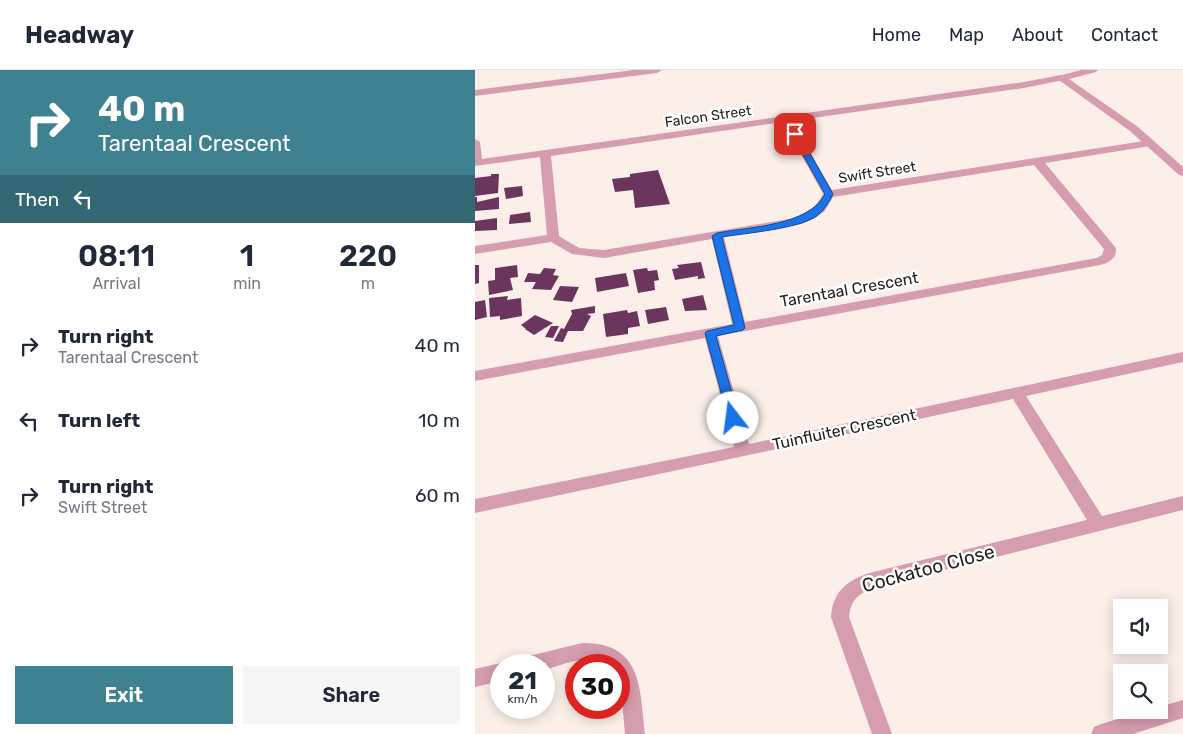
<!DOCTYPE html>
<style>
:root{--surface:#fff;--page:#f6f6f7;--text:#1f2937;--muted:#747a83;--line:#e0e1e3;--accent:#3e8291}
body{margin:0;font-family:Rubik,sans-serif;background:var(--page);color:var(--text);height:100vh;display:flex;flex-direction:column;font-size:19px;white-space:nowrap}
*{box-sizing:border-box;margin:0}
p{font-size:16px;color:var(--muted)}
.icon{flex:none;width:28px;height:28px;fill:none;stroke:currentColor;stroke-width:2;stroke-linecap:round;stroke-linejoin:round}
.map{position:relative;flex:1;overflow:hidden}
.details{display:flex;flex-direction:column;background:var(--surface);width:475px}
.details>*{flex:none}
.top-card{background:#3e8291;color:#fff;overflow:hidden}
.tools{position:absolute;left:638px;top:529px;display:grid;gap:10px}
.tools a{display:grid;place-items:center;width:55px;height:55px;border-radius:0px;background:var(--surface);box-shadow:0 2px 12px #0003;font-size:25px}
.speed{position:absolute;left:15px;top:584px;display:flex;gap:10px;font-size:25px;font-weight:700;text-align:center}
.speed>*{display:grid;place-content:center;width:65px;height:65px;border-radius:50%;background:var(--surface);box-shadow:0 2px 12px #0003;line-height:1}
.speed small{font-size:12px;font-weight:400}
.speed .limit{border:8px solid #d22;background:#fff;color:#111}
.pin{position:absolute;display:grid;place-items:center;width:42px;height:42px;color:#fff;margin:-21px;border-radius:10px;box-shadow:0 2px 8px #0006}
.me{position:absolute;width:55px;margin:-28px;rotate:345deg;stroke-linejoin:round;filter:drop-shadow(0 0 4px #0008)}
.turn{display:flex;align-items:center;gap:18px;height:105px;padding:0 15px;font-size:22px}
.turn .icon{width:65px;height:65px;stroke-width:2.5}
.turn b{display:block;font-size:35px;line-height:42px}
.then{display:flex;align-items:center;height:48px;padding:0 15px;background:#0003;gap:10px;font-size:19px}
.eta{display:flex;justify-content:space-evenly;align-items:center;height:85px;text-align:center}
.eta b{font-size:30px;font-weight:600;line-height:35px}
.action{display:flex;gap:10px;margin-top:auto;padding:10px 15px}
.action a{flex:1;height:58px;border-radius:0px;background:var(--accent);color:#fff;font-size:20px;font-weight:600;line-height:58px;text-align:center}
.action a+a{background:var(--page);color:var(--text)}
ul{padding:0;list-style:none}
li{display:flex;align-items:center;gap:15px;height:75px;padding:0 15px}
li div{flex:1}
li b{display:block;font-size:19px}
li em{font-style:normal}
header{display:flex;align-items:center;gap:30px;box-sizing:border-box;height:70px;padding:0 25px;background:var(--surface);border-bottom:1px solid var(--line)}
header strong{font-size:24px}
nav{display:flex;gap:28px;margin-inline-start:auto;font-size:18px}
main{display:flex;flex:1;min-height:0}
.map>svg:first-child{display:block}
.building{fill:#6b355d}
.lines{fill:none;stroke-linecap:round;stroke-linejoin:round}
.minor{fill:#d59dad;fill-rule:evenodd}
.tertiary{fill:#d59dad;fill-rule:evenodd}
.route{fill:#1a73e8;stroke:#114b97}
.labels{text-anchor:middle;stroke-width:5;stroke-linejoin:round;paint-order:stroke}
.far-street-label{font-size:14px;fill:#251e19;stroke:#fff}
.street-label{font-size:16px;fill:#251e19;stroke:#fff}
.near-street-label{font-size:19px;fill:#251e19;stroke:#fff}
</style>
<header>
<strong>Headway</strong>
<nav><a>Home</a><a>Map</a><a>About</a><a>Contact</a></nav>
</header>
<main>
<section class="details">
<div class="top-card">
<div class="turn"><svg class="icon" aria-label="right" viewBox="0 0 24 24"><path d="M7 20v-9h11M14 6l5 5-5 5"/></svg><div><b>40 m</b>Tarentaal Crescent</div></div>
<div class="then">Then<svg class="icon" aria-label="left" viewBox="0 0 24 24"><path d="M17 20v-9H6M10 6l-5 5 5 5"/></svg></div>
</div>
<div class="eta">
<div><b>08:11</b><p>Arrival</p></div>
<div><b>1</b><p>min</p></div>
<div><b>220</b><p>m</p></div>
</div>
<ul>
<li><svg class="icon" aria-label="right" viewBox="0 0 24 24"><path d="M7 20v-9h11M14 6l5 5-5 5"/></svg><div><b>Turn right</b><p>Tarentaal Crescent</p></div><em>40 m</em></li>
<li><svg class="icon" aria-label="left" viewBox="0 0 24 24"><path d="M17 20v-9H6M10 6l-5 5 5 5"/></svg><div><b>Turn left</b></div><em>10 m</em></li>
<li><svg class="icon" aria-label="right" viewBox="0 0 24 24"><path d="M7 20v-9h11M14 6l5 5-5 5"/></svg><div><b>Turn right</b><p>Swift Street</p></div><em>60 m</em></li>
</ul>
<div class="action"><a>Exit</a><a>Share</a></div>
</section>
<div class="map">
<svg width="708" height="664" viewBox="0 0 708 664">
<rect width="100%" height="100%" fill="#fcefe9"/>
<path class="building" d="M183,100L195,134L160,138L158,120L140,122L137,109L155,107V104Z
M16,104H24L23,123L0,126V108L16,106Z
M47,116L48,126L31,129L29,118Z
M0,127H2V132L24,127V139L0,141Z
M55,142L56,152L34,154L35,145Z
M22,148V160L0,161V151Z
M226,192L230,208L223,209V206L200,210L197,199L204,198L202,195Z
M0,195H4V213L0,214Z
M42,195L43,207L35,208L38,220L14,225L13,211L20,210V198Z
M69,198L81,199L78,205L84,206L76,220L57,219L61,212H49L53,203L65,204Z
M172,198L173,201L182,200L184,210L179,211L180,220L163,223L158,200Z
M151,203L154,216L122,222L120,208Z
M85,216L104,217L97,232L78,230Z
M228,225L232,240L210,241L207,229Z
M33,226L32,230L46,228L47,246L25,250V246L15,247L14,228Z
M10,230L12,247L0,250V232Z
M120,236V243L112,244L116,246L108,261H93L88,272L79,271L86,258L89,259L97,244L96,240Z
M191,237L194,250L173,254L170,240Z
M152,240L153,243L162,241L165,256L153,258V264L131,267L128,244Z
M60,245L78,253L59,265L50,259H51L46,255Z
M76,256H84L78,268L70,267Z"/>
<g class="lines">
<path class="minor" d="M159,0H187L182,3L0,26V20Z
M586,5L589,6V10L549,18L317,51L357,120L675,70L679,71L680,73L675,76L570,93L641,178C642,188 634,193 625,195L243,266L274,374L708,282V292L551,326L627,446L708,426V440L397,518C382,525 376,530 374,547L417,664H397L356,547C358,522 371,511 394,503L612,450L538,329L0,443V429L259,377L230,268L0,311V301L257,254L237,169L129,188L97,184L76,172L0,184V176L72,165L65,87L0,96V69L5,72L7,89L549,12ZM308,52L348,124L340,137L320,148L129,180L104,178L84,166L76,86ZM559,95L629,179L627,185L622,188L270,252L249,167L327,154L349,142L358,127Z
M107,573C167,572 165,618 170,664H150L144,595C135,595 129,591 121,590C103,588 85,595 69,600V595H44L47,589L54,586Z
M26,593L31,595H26V611L0,617V599Z
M708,630V648L658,664H616L619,657L626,654L673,640H684V637Z"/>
<path class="tertiary" d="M606,0H623L621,2L594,9L663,57L708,97V106L704,105L655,61L581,8L583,6Z"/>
</g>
<path class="route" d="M317,62L324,64L358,124C354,133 349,140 342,146C323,159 271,163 247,167L270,258L268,260L241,266L264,348L258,352L253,348L230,263L232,261L259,255L237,166L242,163C273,157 334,156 350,124L316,64Z"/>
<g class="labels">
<g class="far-street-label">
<text transform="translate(233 46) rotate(-8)" y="5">Falcon Street</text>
<text transform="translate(402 102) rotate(-9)" y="5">Swift Street</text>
</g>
<g class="street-label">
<text transform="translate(374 219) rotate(-10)" y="6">Tarentaal Crescent</text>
<text transform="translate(369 359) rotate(-12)" y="6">Tuinfluiter Crescent</text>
</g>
<g class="near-street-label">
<text transform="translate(453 498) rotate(-15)" y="7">Cockatoo Close</text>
</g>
</g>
</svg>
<div class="tools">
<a><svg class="icon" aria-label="sound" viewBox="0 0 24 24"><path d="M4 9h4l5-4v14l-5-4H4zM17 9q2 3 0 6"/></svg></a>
<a><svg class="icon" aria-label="search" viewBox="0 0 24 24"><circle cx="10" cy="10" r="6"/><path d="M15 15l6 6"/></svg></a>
</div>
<div class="speed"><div>21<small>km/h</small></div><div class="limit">30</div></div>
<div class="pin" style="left:320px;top:64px;background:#d93025"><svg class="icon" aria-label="arrive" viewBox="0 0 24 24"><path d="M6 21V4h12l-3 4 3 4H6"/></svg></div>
<svg class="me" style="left:258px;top:348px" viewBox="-20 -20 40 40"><circle r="19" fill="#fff"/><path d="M0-13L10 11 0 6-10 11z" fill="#1a73e8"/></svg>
</div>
</main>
